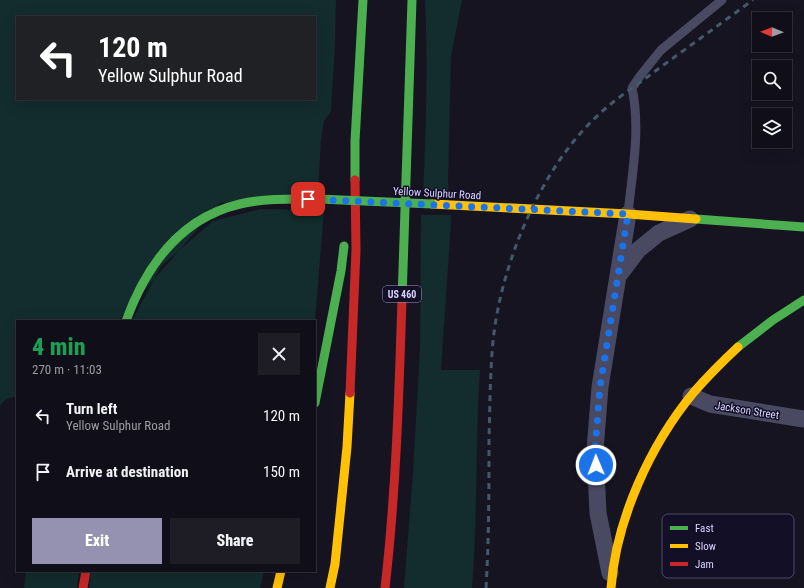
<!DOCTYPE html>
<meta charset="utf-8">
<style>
:root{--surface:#100f19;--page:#1e1d26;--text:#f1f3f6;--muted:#9c9ca2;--line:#302f38;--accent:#9591b1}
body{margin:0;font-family:"Roboto Condensed",sans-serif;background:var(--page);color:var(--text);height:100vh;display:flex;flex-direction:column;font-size:15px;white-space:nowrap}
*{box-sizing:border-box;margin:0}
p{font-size:13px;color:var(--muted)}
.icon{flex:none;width:22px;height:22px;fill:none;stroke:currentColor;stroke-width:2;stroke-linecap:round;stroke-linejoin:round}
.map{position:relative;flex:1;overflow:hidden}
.sheet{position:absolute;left:16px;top:320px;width:300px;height:252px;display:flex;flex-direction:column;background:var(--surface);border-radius:0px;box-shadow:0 4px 16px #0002,0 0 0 1px var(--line)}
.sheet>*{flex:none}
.banner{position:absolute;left:16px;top:16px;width:300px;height:84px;border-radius:0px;box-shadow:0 4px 16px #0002,0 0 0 1px var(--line);background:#202124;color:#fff;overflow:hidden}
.needle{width:26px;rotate:271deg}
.tools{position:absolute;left:752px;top:12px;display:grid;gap:8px}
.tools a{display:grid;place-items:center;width:40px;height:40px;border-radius:0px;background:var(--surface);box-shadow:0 4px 16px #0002,0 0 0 1px var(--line);font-size:20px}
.pin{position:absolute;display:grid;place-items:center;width:34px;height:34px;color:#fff;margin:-17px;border-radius:8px;box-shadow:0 2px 6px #0006}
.me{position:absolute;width:44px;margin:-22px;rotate:359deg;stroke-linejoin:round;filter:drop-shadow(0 0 3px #0008)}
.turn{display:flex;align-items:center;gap:14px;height:84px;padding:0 16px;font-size:18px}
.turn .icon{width:52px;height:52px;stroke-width:2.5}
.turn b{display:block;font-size:28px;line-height:34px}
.round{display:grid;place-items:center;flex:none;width:42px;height:42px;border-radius:0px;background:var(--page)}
.summary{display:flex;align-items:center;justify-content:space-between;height:68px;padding:0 16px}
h1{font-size:24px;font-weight:800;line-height:30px;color:#1e9e55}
.button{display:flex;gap:8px;margin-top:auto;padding:8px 16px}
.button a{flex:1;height:46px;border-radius:0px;background:var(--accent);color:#fff;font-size:16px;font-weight:800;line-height:46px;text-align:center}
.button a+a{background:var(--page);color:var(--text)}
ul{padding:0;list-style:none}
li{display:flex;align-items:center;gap:12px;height:56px;padding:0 16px}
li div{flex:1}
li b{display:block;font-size:15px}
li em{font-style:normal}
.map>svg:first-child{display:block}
.green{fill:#132c2d;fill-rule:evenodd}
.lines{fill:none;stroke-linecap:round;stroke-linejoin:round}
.lane{stroke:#4a4962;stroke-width:9}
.street{stroke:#4a4962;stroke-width:17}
.fast{stroke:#4caf50;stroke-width:9}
.slow{stroke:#ffc107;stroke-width:9}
.jam{stroke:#c62828;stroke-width:9}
.rail{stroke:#43596b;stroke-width:3;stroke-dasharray:6 5;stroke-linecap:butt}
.fast-bridge{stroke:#4caf50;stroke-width:9}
.route{stroke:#1a73e8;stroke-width:7;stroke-dasharray:0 12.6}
.labels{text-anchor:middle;stroke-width:3;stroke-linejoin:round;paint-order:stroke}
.shield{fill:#130f26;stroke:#9e99be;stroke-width:1}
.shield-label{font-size:10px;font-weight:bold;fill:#d9d4ff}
.street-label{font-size:11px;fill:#d9d4ff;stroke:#130f26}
.key{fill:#130f26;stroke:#4e4a67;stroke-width:1}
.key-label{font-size:11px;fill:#d9d4ff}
</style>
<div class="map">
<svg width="804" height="588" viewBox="0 0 804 588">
<rect width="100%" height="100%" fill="#161421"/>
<path class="green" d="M0,0H336L335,44L331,111L324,121L321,139L318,193L220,203L118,321H17V397C10,397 4,399 0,406ZM17,17H315V99H17Z
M425,0H462L451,56L448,181L449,196L423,195C426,130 428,65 425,0Z
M261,209L324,210L315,321H132L161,266L213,221Z
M421,215H451V223L441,370H480C475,443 478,515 472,588H404L413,472L420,349Z
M26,571H79L77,588H24Z
M91,571H264L260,588H89Z"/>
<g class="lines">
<path class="lane" d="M628,214C632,173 641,129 632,88L640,76L661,50L722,0"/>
<path class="street" d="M620,274L638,250L659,233L690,219
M691,396L710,404L804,419
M610,573L598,513L595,450L600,387L628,214"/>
<path class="fast" d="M355,180V141L363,0
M696,219L804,227
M402,299L412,0
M126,321C146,266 180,218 240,204C265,198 293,199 319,199
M738,347L773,320L804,300
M315,403L341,271L344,246"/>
<path class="slow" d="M432,204L628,214L696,219
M277,588L281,571
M330,588L335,564L347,447L350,393
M611,588C616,520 650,445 694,392C708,376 723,361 738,347"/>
<path class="jam" d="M350,393L356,250L355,180
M83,588L86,571
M385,588C396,492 399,395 402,299"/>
<path class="rail" d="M486,588C489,538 489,488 489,438C490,406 490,373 493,341C501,265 539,172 594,119C612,101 634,87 654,72C687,48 720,24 753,0"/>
<path class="fast-bridge" d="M319,199L432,204"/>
</g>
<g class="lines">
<path class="route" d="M308,199L628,214L600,387L595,450L596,465"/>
</g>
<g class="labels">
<rect class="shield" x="383" y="286" width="38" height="16" rx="3"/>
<g class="shield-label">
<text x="402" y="298">US 460</text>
</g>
<g class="street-label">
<text transform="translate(437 193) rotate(3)" y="4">Yellow Sulphur Road</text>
<text transform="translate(747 410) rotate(9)" y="4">Jackson Street</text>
</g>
</g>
<rect x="662" y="514" width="132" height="64" rx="6" class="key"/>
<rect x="670" y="526" width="18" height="4" fill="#4caf50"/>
<rect x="670" y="544" width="18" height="4" fill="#ffc107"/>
<rect x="670" y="562" width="18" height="4" fill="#c62828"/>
<g class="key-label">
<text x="695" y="532">Fast</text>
<text x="695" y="550">Slow</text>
<text x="695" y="568">Jam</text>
</g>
</svg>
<div class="tools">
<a><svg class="needle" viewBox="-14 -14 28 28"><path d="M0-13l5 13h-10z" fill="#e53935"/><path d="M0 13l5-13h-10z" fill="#9c9ca2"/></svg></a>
<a><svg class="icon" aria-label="search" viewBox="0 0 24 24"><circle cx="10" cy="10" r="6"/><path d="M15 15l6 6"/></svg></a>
<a><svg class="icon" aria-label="layers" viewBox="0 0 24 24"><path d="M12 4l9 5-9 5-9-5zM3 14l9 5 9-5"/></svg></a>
</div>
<div class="pin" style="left:308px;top:199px;background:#d93025"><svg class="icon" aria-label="arrive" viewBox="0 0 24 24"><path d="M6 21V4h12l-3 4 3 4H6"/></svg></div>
<svg class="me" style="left:596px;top:465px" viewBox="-20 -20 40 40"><circle r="17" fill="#1a73e8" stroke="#fff" stroke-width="3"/><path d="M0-11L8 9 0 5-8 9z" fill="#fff"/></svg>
<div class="banner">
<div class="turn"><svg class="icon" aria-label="left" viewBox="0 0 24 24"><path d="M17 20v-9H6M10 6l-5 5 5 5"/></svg><div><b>120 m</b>Yellow Sulphur Road</div></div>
</div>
<section class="sheet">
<div class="summary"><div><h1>4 min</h1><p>270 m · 11:03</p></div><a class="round"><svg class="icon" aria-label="close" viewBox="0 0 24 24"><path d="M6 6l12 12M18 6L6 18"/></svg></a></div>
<ul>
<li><svg class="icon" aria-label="left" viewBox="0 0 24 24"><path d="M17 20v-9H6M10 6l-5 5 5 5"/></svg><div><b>Turn left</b><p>Yellow Sulphur Road</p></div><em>120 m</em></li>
<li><svg class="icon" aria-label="arrive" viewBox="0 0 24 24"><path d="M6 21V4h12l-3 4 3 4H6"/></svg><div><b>Arrive at destination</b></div><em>150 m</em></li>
</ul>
<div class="button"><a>Exit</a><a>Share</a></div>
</section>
</div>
